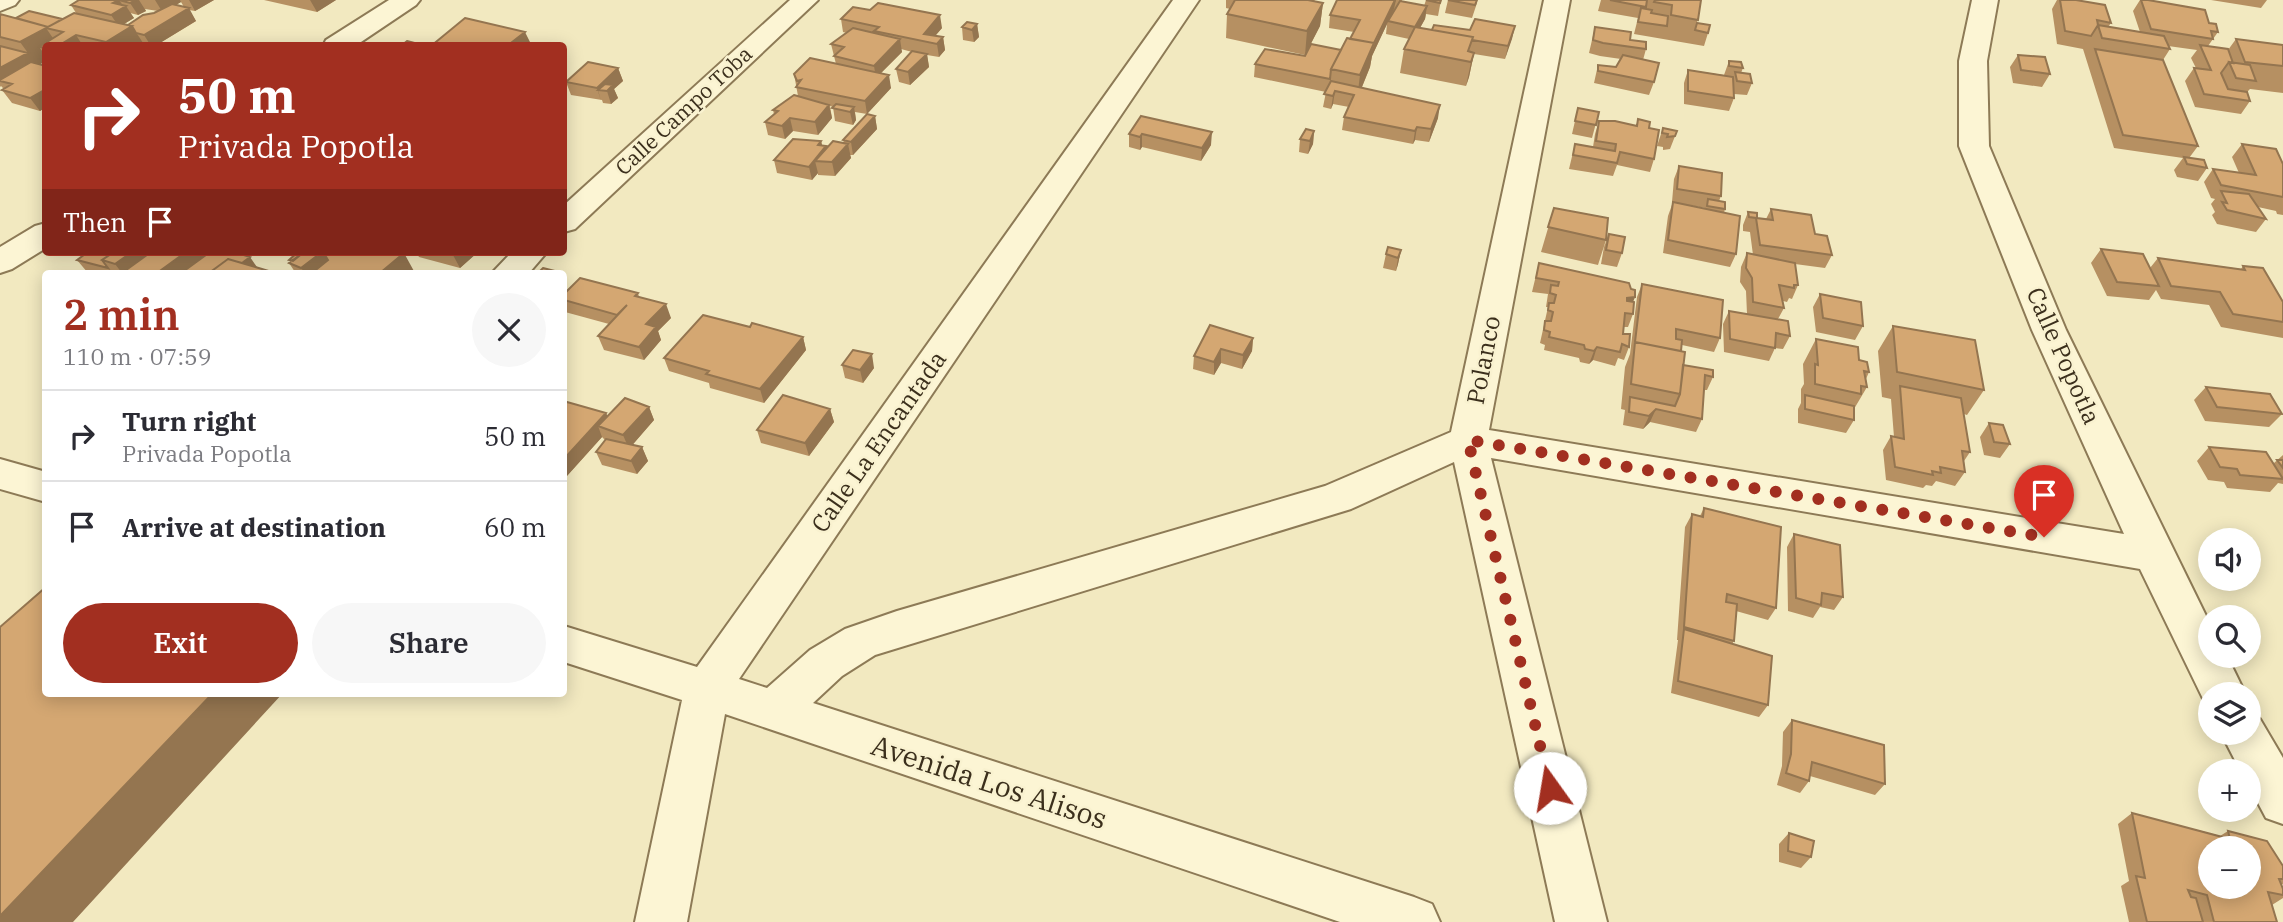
<!DOCTYPE html>
<meta charset="utf-8">
<style>
:root{--surface:#fff;--page:#f7f7f7;--text:#2b2b33;--muted:#7c7c81;--line:#e1e1e2;--accent:#a22f20}
body{margin:0;font-family:"IBM Plex Serif",serif;background:var(--page);color:var(--text);height:100vh;display:flex;flex-direction:column;font-size:26px;white-space:nowrap}
*{box-sizing:border-box;margin:0}
p{font-size:23px;color:var(--muted)}
.icon{flex:none;width:38px;height:38px;fill:none;stroke:currentColor;stroke-width:2;stroke-linecap:round;stroke-linejoin:round}
.map{position:relative;flex:1;overflow:hidden}
.details{position:absolute;left:42px;top:270px;width:525px;height:427px;display:flex;flex-direction:column;background:var(--surface);border-radius:7px;box-shadow:0 4px 18px #0003}
.details>*{flex:none}
.banner{position:absolute;left:42px;top:42px;width:525px;height:214px;border-radius:7px;box-shadow:0 4px 18px #0003;background:#a22f20;color:#fff;overflow:hidden}
.fabs{position:absolute;left:2198px;top:528px;display:grid;gap:14px}
.fabs a{display:grid;place-items:center;width:63px;height:63px;border-radius:50%;background:var(--surface);box-shadow:0 4px 18px #0003;font-size:35px}
.pin{position:absolute;display:grid;place-items:center;width:60px;height:60px;color:#fff;margin:-72px -30px;border-radius:50% 50% 50% 0;rotate:-45deg;box-shadow:0 0 7px #0007}
.pin .icon{rotate:45deg}
.me{position:absolute;width:77px;margin:-38px;rotate:347deg;stroke-linejoin:round;filter:drop-shadow(0 0 5px #0008)}
.turn{display:flex;align-items:center;gap:24px;height:147px;padding:0 21px;font-size:32px}
.turn .icon{width:91px;height:91px;stroke-width:2.5}
.turn b{display:block;font-size:49px;line-height:60px}
.then{display:flex;align-items:center;height:66px;padding:0 21px;background:#0003;gap:14px;font-size:26px}
.round{display:grid;place-items:center;flex:none;width:74px;height:74px;border-radius:37px;background:var(--page)}
.headline{display:flex;align-items:center;justify-content:space-between;height:119px;padding:0 21px}
h1{font-size:42px;font-weight:600;line-height:52px;color:var(--accent)}
.cta{display:flex;gap:14px;margin-top:auto;padding:14px 21px}
.cta a{flex:1;height:80px;border-radius:42px;background:var(--accent);color:#fff;font-size:28px;font-weight:600;line-height:80px;text-align:center}
.cta a+a{background:var(--page);color:var(--text)}
ul{padding:0;list-style:none}
li{display:flex;align-items:center;gap:21px;height:91px;padding:0 21px;border-top:2px solid var(--line)}
li div{flex:1}
li b{display:block;font-size:26px}
li em{font-style:normal}
.map>svg:first-child{display:block}
.lines{fill:none;stroke-linecap:round;stroke-linejoin:round}
.minor-casing{stroke:#8d7a56;stroke-width:4}
.minor{fill:#fcf5d4;fill-rule:evenodd}
.wall{fill:#b69062;fill-rule:evenodd}
.shaded-wall{fill:#947550}
.building{fill:#d4a772;stroke:#947550;stroke-width:2;fill-rule:evenodd}
.route{stroke:#a22f20;stroke-width:12;stroke-dasharray:0 21.6}
.labels{text-anchor:middle;stroke-width:5;stroke-linejoin:round;paint-order:stroke}
.far-street-label{font-size:21px;fill:#3b2f1c;stroke:#f9f2d0}
.street-label{font-size:24px;fill:#3b2f1c;stroke:#f9f2d0}
.near-street-label{font-size:28px;fill:#3b2f1c;stroke:#f9f2d0}
</style>
<div class="map">
<svg width="2283" height="922" viewBox="0 0 2283 922">
<rect width="100%" height="100%" fill="#f2e9c0"/>
<g class="lines">
<defs>
<path id="minor" d="M0,0H19L15,5L0,11Z
M389,0H420L416,5L355,46H323L326,40Z
M790,0H818L575,229L564,232V205Z
M1173,0H1199L739,679L767,688L810,650L845,629L897,611L1325,486L1451,432L1544,0H1570L1489,430L2124,534L2032,330L1959,146V61L1972,0H1998L1987,61L1989,146L2066,330L2210,624V656H2227L2246,695H2210V710L2208,709L2140,569L1491,458L1607,922H1555L1454,462L1351,509L875,655L842,676L813,703L1414,897L1432,904L1440,922H1340L725,714L687,922H635L682,700L564,662V626L697,667Z
M46,223V248L12,269L0,273V247L35,226Z
M512,252H547L529,273H492Z
M0,459L46,472V502L0,489Z
M2249,714L2260,719L2283,758V824L2266,818L2249,786V772H2241L2221,733H2249Z"/>
</defs>
<use href="#minor" class="minor-casing"/>
<use href="#minor" class="minor"/>
</g>
<path class="wall" d="M79,0H214L195,11L189,10L196,21L155,46H46V61L39,64L46,66V107L40,111L12,103L2,90L4,89L1,86L0,87V14L16,18L62,19L76,13L71,5ZM181,2L184,7L175,5ZM145,9L158,11L128,25L124,24L134,18L130,13L138,15L146,11Z
M264,0H336L317,12Z
M1226,0H1315L1314,1L1323,3L1320,26L1305,55L1226,38L1227,14L1230,9L1226,8Z
M1337,0H1402V1L1424,6L1426,0H1441L1438,16L1426,14L1425,19L1420,28L1432,30H1470L1515,26L1505,59L1474,54L1469,77L1466,86L1400,73L1404,49L1409,39L1386,34L1387,24L1372,56L1370,67L1362,87L1438,118L1429,142L1415,140L1413,144L1342,130L1344,117L1349,107L1333,104L1331,109L1323,107L1326,92L1254,77L1255,64L1341,50L1350,39L1354,32L1329,28L1330,15Z
M1448,0L1477,3L1472,18L1445,13Z
M1601,0H1701L1697,23L1708,33L1704,46L1634,34L1638,18L1598,11Z
M2057,0H2076L2111,23L2108,27L2140,32L2133,11L2140,0H2148L2209,23L2218,32L2208,46L2228,50L2236,39L2283,45V93L2250,89L2247,92L2250,101L2241,114L2195,107L2185,81L2194,68H2196L2191,58L2197,50L2168,46L2170,49L2163,60L2198,146L2189,158L2207,168L2198,181L2177,177L2174,170L2183,158L2114,148L2083,49L2057,44L2052,9Z
M2211,0H2267L2261,8Z
M841,19L942,28L935,36L943,37L945,50L939,57L927,55L929,67L910,85L899,82L896,69L912,52L901,49L902,52L881,73L891,88L867,114L875,116L877,129L853,155H850L851,158L835,176L818,175V173L812,180L777,173L774,160L821,141L822,145L827,148L844,143L843,140L867,114L855,112L856,120L853,125L835,121L833,107L830,106L832,118L818,135L793,131L785,139L768,135L765,122L774,114L773,110L798,96L794,74L836,64L831,44L847,33L843,32Z
M977,24L979,37L974,42L963,40L962,27Z
M1595,27L1630,40L1646,49L1643,60L1654,82L1649,95L1594,83L1598,65L1616,67L1621,59L1600,56L1589,53Z
M2018,55L2050,74L2042,87L2013,83L2010,67Z
M1729,61L1743,68L1741,73L1752,83L1747,95L1734,94V98L1729,111L1684,104V83L1688,70L1724,75Z
M618,68L623,81L614,89L618,98L611,104L603,103L602,100L571,95L566,82Z
M1578,108L1599,112L1592,138L1572,134Z
M1141,116L1211,145L1201,161L1142,147L1140,150L1129,147V134Z
M1638,119L1649,128L1654,159L1650,172L1617,165L1613,176L1569,169L1575,144L1593,147L1595,134L1599,121L1636,126Z
M1663,128L1677,131L1670,149L1663,150V147L1657,146Z
M1314,131L1313,144L1308,154L1299,152L1300,139Z
M2242,144L2283,164V215L2277,214L2276,211L2258,207L2266,219L2256,232L2217,224L2212,215L2215,212L2211,204L2215,199L2211,198L2204,182L2213,169L2239,173L2232,157Z
M1679,166L1721,196L1719,201L1725,209L1724,213L1736,254L1730,267L1663,253L1668,216L1673,202L1704,209L1705,208L1672,202L1674,179Z
M1554,208L1606,240L1598,265L1541,252Z
M1771,209L1815,234L1832,255L1825,268L1795,264L1798,285L1792,299L1789,298L1787,302L1783,301L1784,308L1778,319L1790,336L1783,349L1775,348L1769,361L1724,352L1723,324L1729,311L1747,314L1746,291L1740,282L1741,267L1747,253L1753,255L1750,232L1743,231V225L1748,212L1757,218L1766,219Z
M1609,234L1622,253L1617,267L1601,264L1604,247Z
M2101,249L2150,268L2158,258L2241,269L2243,266L2283,302V338L2221,327L2209,305L2161,299L2156,290L2149,300L2107,296L2091,263Z
M1401,250L1398,264L1396,271L1383,268L1386,254Z
M416,252H478L460,268L419,257Z
M77,260L258,268L269,271L270,273H88Z
M289,260L415,273H294L295,272L289,263L290,262Z
M1539,263L1633,302V314L1628,327H1624L1623,334L1629,347L1624,360L1618,358L1615,366L1593,360L1589,364L1580,362L1579,358L1544,350L1545,345L1540,343L1548,307H1546L1548,294L1532,292Z
M1642,284L1720,338L1714,352L1682,345L1681,351L1683,365L1713,377L1707,390H1704L1702,419L1696,432L1650,422L1643,429L1623,425L1625,410L1621,409L1625,367L1630,354L1637,297Z
M638,293L639,297L671,318L658,331L661,340L644,360L604,350L598,336L609,324L565,312L564,309V294Z
M1820,294L1863,326L1855,340L1816,332L1813,307Z
M1893,326L1984,390L1967,415L1964,414L1970,452L1964,461L1965,472L1955,486L1936,481L1932,486L1926,485L1923,488L1886,480L1883,450L1891,436L1894,437L1891,399L1882,397L1878,351Z
M750,327L803,337L806,350L764,403L710,388L709,383L669,371L664,358Z
M1253,338L1252,351L1242,369L1221,363L1214,375L1193,369L1194,356Z
M1816,339L1859,360L1869,372L1866,379L1867,387L1854,409V420L1846,433L1798,423V409L1801,403V389L1804,384L1803,364Z
M842,365L874,368L863,383L845,378Z
M2206,387L2282,414L2269,427L2205,421L2194,400Z
M564,406L606,413L607,416L649,407L654,420L632,445L642,447L648,461L637,474L602,465L596,452L605,440L602,437L566,477H564Z
M830,409L834,422L809,456L761,443L757,430Z
M1989,423L2010,444L2000,458L1984,455L1980,437Z
M2209,447L2274,463L2283,455V484L2278,483L2270,492L2227,488L2224,482L2208,480L2197,461Z
M1704,508L1776,608L1768,620L1736,611L1734,641L1732,644L1768,705L1759,717L1671,693L1678,640H1677L1685,527L1692,514L1700,516Z
M1794,534L1843,597L1834,610L1820,607L1813,618L1788,611L1787,547Z
M1792,720L1885,784L1875,795L1810,776L1809,781L1800,793L1777,785L1782,766L1783,732Z
M2132,813L2220,836L2228,831L2283,866V884L2281,885L2283,889V898L2272,905L2277,922H2129L2121,886L2129,881L2118,824Z
M1789,833L1811,857L1801,868L1779,862V844Z"/>
<path class="shaded-wall" d="M119,0L124,7L126,6L134,18L119,27L111,15L113,3Z
M136,0H139L146,11L138,15L130,3Z
M155,0H180L181,2L163,13Z
M189,0H214L195,11Z
M310,0H336L317,12Z
M1395,0H1396L1394,9L1372,56L1370,67L1357,99L1360,75Z
M1323,3L1320,26L1305,55L1307,31Z
M1427,6L1425,19L1413,40L1415,27Z
M189,8L196,21L155,46H151L144,35Z
M940,15L942,28L929,43L924,34Z
M977,24L979,37L974,42L972,30Z
M132,26L145,46H108L106,42Z
M1515,26L1512,39L1505,59L1508,46Z
M46,28L57,44L39,47L46,56V61L6,83L0,81V68L28,53L20,42Z
M525,32L532,46H507Z
M64,33L76,35L83,46H58Z
M943,37L945,50L939,57L937,44Z
M900,39L902,52L876,78L874,66Z
M1474,53L1469,77L1466,86L1471,62Z
M927,54L929,67L910,85L908,72Z
M618,68L623,81L614,89L618,98L611,104L607,91L598,90L601,101L597,88Z
M889,75L891,88L867,114L865,101Z
M46,89V107L40,111L30,98Z
M1335,91L1333,104L1331,109L1333,96Z
M829,105L832,118L818,135L815,122Z
M1440,105L1438,118L1429,142L1431,129Z
M854,107L856,120L853,125L850,112Z
M875,116L877,129L853,155L851,142Z
M790,118L793,131L785,139L782,126Z
M1417,127L1415,140L1413,144L1415,131Z
M1314,131L1313,144L1308,154L1310,141Z
M1212,132L1211,145L1201,161L1202,148Z
M1142,134V147L1140,150V137Z
M821,141L823,150L826,146L829,159L815,161L818,173L812,180L809,167L818,145Z
M848,144L851,158L835,176L832,162Z
M1401,250L1398,264L1396,271L1398,258Z
M132,252H220L184,271L185,273H122L115,264Z
M323,252L336,273H305L301,268Z
M456,252H478L460,268L453,255Z
M404,253L415,273H380Z
M250,257L259,270L229,273Z
M1635,297L1630,310L1622,311L1627,298Z
M666,304L671,318L658,331L661,340L644,360L639,347L646,324Z
M803,337L806,350L764,403L760,389Z
M1253,338L1252,351L1242,369L1243,355Z
M1597,347L1593,360L1589,364L1594,351Z
M1221,349V363L1214,375V362Z
M872,354L874,368L863,383L860,370Z
M649,407L654,420L629,449L623,435Z
M830,409L834,422L809,456L805,443Z
M1656,409L1650,422L1643,429L1649,416Z
M606,413L612,426H598L602,437L566,477L564,473V459Z
M642,447L648,461L637,474L631,461Z
M213,693H283L73,922H0V916Z"/>
<path class="building" d="M79,0H119L113,3L126,6L111,15L71,5Z
M119,0H136L130,3Z
M1235,0H1308L1323,3L1307,31L1227,14Z
M1337,0H1395L1374,43L1350,39L1360,20L1330,15Z
M1426,0H1441L1440,3Z
M1448,0H1477L1475,5Z
M1610,0H1647L1646,7Z
M1655,0H1701L1698,20L1671,15L1672,5L1654,2Z
M2060,0H2076L2105,5L2111,23L2097,20L2099,29L2098,25L2091,36L2065,31Z
M2141,0H2148L2205,10L2209,23L2216,24L2218,32L2211,31L2213,39L2151,29Z
M1400,1L1427,6L1415,27L1388,21Z
M878,3L940,15L924,34L943,37L937,44L874,31L879,27L841,19L853,7L870,10Z
M172,4L189,8L144,35L136,33L132,26L128,25L143,15L154,13Z
M1641,8L1652,10L1651,13L1668,16L1667,26L1638,22Z
M29,11L62,19L48,27L16,18Z
M74,13L132,26L106,42L76,35L58,46H46V48L39,47L63,32L46,28L20,42L0,37V14L48,27Z
M465,18L525,32L507,46H431Z
M1475,19L1515,26L1508,46L1472,40L1473,37L1432,30L1434,25L1470,30Z
M967,22L977,24L972,30L962,27Z
M1697,23L1710,25L1708,33L1695,30Z
M2098,25L2164,36L2170,49L2102,38Z
M1415,27L1473,37L1468,51L1474,53L1471,62L1404,49Z
M1595,27L1631,32L1630,40L1646,42V49L1603,43L1593,40Z
M853,28L900,39L874,66L834,56L844,47L831,44Z
M1347,38L1374,43L1360,75L1331,69Z
M2236,39L2283,45V66L2245,62Z
M407,41L426,46H401Z
M1311,44L1341,50L1331,69L1330,79L1255,64L1265,49L1305,56Z
M2200,45L2228,49L2233,63L2229,62L2221,73L2228,89L2247,92L2250,101L2204,94L2194,68L2211,70Z
M0,46L28,53L0,68Z
M2095,49L2163,60L2198,146L2123,135Z
M912,51L927,54L908,72L896,69Z
M1623,55L1659,63L1654,82L1598,71V65L1616,67Z
M2018,55L2045,57L2050,74L2021,70Z
M810,58L889,75L865,101L796,87L801,80L797,81L794,74Z
M1729,61L1741,62L1743,68L1729,66Z
M31,62L46,66V89L30,98L2,90L12,84L0,81V80Z
M588,62L618,68L597,88L566,82Z
M2229,62L2250,65L2256,81L2236,78Z
M1688,70L1733,77L1734,98L1688,91Z
M1735,72L1750,74L1752,83L1737,81Z
M1331,81L1440,105L1431,129L1417,127L1415,131L1344,117L1354,95L1335,91L1333,96L1324,94Z
M605,84L613,85L607,91L598,90Z
M794,95L829,105L815,122L790,118L782,126L765,122L778,111L773,110Z
M836,104L854,107L850,112L832,108Z
M1578,108L1599,112L1596,125L1575,121Z
M867,114L875,116L851,142L843,140Z
M1141,116L1212,132L1202,148L1142,134L1140,137L1129,134Z
M1638,119L1650,122L1649,128L1659,130L1654,159L1620,152L1617,163L1573,155L1575,144L1615,151L1616,144L1596,141L1599,121H1615L1637,126Z
M1663,128L1677,131L1675,136L1667,137L1668,134L1662,133Z
M1306,129L1314,131L1310,141L1300,139Z
M793,139L821,141L818,145L826,146L809,167L774,160Z
M833,141L848,144L832,162L815,161Z
M2242,144L2276,149L2283,164V197L2221,185L2213,169L2256,175Z
M2184,157L2204,160L2207,168L2187,164Z
M1679,166L1722,173L1721,196L1677,189Z
M2221,191L2249,194L2266,219L2227,210L2222,202L2227,203Z
M1708,199L1725,202V209L1707,206Z
M1673,202L1740,216L1736,254L1668,240Z
M1554,208L1608,218L1606,240L1548,227Z
M1771,209L1811,215L1815,234L1827,236L1832,255L1760,245L1756,218L1749,217L1748,212L1757,213V218L1773,220Z
M1609,234L1625,237L1622,253L1606,250Z
M1388,247L1401,250L1398,258L1386,254Z
M2101,249L2143,254L2159,286L2117,282Z
M88,252H114L102,260L108,268L77,260Z
M114,252H132L115,264L102,260Z
M151,252H186L157,273H122Z
M210,252H234L250,257L242,263L228,259L209,273H190L184,271Z
M298,252H304L293,261L289,260Z
M304,252H322L301,268L289,263Z
M323,252H400L404,253L380,273H312L328,260Z
M443,252H456L453,255Z
M1747,253L1795,263L1798,285H1794V288L1779,285L1784,308L1753,302L1752,278L1746,268Z
M2158,258L2245,270L2243,266L2263,268L2283,302V322L2233,314L2220,292L2171,286Z
M228,259L269,271L266,273H209Z
M1539,263L1629,283L1631,289L1635,290V297L1627,298V301L1634,302L1633,314L1625,313L1623,334H1630L1629,347L1622,344L1620,352L1597,347L1594,351L1585,349L1584,345L1549,337L1550,332L1544,330L1545,321H1551L1553,312L1548,310L1549,303H1554L1556,295L1550,293L1551,285L1558,286L1559,282L1536,278Z
M543,268L555,271L553,273H538Z
M580,278L638,293L635,296L666,304L646,324L656,327L639,347L598,336L627,305L617,315L564,300V294Z
M1642,284L1723,300L1720,338L1676,329V339L1682,340L1681,351L1635,342Z
M1820,294L1861,302L1863,326L1823,318Z
M1729,311L1788,321L1790,336L1776,333L1775,348L1730,339Z
M703,315L750,327L752,323L803,337L760,389L706,374L709,371L664,358Z
M1210,325L1253,338L1243,355L1221,349L1214,362L1194,356Z
M1893,326L1975,340L1984,390L1897,372Z
M1816,339L1858,347L1859,360L1867,362L1869,372L1864,371L1867,387L1861,386V394L1815,384V364L1818,365Z
M1635,342L1685,352L1680,394L1631,384Z
M853,350L872,354L860,370L842,365Z
M1683,365L1713,370V377L1705,375L1702,419L1656,409L1649,416L1629,412L1630,397L1675,406L1680,394Z
M1900,386L1961,398L1970,452L1962,451L1965,472L1940,467L1941,473L1932,471L1933,475L1895,467L1891,436L1904,439Z
M2206,387L2270,394L2282,414L2217,407Z
M783,395L830,409L805,443L757,430Z
M1805,395L1854,406V420L1805,409Z
M625,398L649,407L623,435L598,426Z
M567,402L606,413L564,459V406Z
M1989,423L2003,425L2010,444L1994,442Z
M606,439L642,447L631,461L596,452Z
M2209,447L2266,452L2283,479L2240,475L2237,469L2220,467Z
M2277,460H2283V468Z
M1704,508L1781,527L1776,608L1727,594L1726,602L1737,604L1734,641L1684,627L1692,514L1703,517Z
M1794,534L1840,545L1843,597L1822,593L1821,605L1796,598Z
M46,587V693H213L0,916V627Z
M1684,629L1772,656L1768,705L1678,681Z
M1792,720L1884,745L1885,784L1812,762L1809,781L1786,773L1791,754Z
M2132,813L2230,839L2228,831L2267,841L2283,866V879H2279L2283,889V895L2268,892L2277,922H2214L2207,895L2188,890L2191,897L2196,898L2203,922H2147L2136,876L2145,878ZM2210,849H2249V887H2210Z
M1789,833L1814,841L1811,857L1788,851Z"/>
<g class="lines">
<path class="route" d="M1550,788L1468,440L2044,537"/>
</g>
<g class="labels">
<g class="far-street-label">
<text transform="translate(684 111) rotate(-43)" y="7">Calle Campo Toba</text>
</g>
<g class="street-label">
<text transform="translate(2063 356) rotate(66)" y="8">Calle Popotla</text>
<text transform="translate(1484 360) rotate(-79)" y="8">Polanco</text>
<text transform="translate(879 442) rotate(-55)" y="8">Calle La Encantada</text>
</g>
<g class="near-street-label">
<text transform="translate(989 782) rotate(18)" y="10">Avenida Los Alisos</text>
</g>
</g>
</svg>
<div class="fabs">
<a><svg class="icon" aria-label="sound" viewBox="0 0 24 24"><path d="M4 9h4l5-4v14l-5-4H4zM17 9q2 3 0 6"/></svg></a>
<a><svg class="icon" aria-label="search" viewBox="0 0 24 24"><circle cx="10" cy="10" r="6"/><path d="M15 15l6 6"/></svg></a>
<a><svg class="icon" aria-label="layers" viewBox="0 0 24 24"><path d="M12 4l9 5-9 5-9-5zM3 14l9 5 9-5"/></svg></a>
<a>+</a>
<a>−</a>
</div>
<div class="pin" style="left:2044px;top:537px;background:#d93025"><svg class="icon" aria-label="arrive" viewBox="0 0 24 24"><path d="M6 21V4h12l-3 4 3 4H6"/></svg></div>
<svg class="me" style="left:1550px;top:788px" viewBox="-20 -20 40 40"><circle r="19" fill="#fff"/><path d="M0-13L10 11 0 6-10 11z" fill="#a22f20"/></svg>
<div class="banner">
<div class="turn"><svg class="icon" aria-label="right" viewBox="0 0 24 24"><path d="M7 20v-9h11M14 6l5 5-5 5"/></svg><div><b>50 m</b>Privada Popotla</div></div>
<div class="then">Then<svg class="icon" aria-label="arrive" viewBox="0 0 24 24"><path d="M6 21V4h12l-3 4 3 4H6"/></svg></div>
</div>
<section class="details">
<div class="headline"><div><h1>2 min</h1><p>110 m · 07:59</p></div><a class="round"><svg class="icon" aria-label="close" viewBox="0 0 24 24"><path d="M6 6l12 12M18 6L6 18"/></svg></a></div>
<ul>
<li><svg class="icon" aria-label="right" viewBox="0 0 24 24"><path d="M7 20v-9h11M14 6l5 5-5 5"/></svg><div><b>Turn right</b><p>Privada Popotla</p></div><em>50 m</em></li>
<li><svg class="icon" aria-label="arrive" viewBox="0 0 24 24"><path d="M6 21V4h12l-3 4 3 4H6"/></svg><div><b>Arrive at destination</b></div><em>60 m</em></li>
</ul>
<div class="cta"><a>Exit</a><a>Share</a></div>
</section>
</div>
